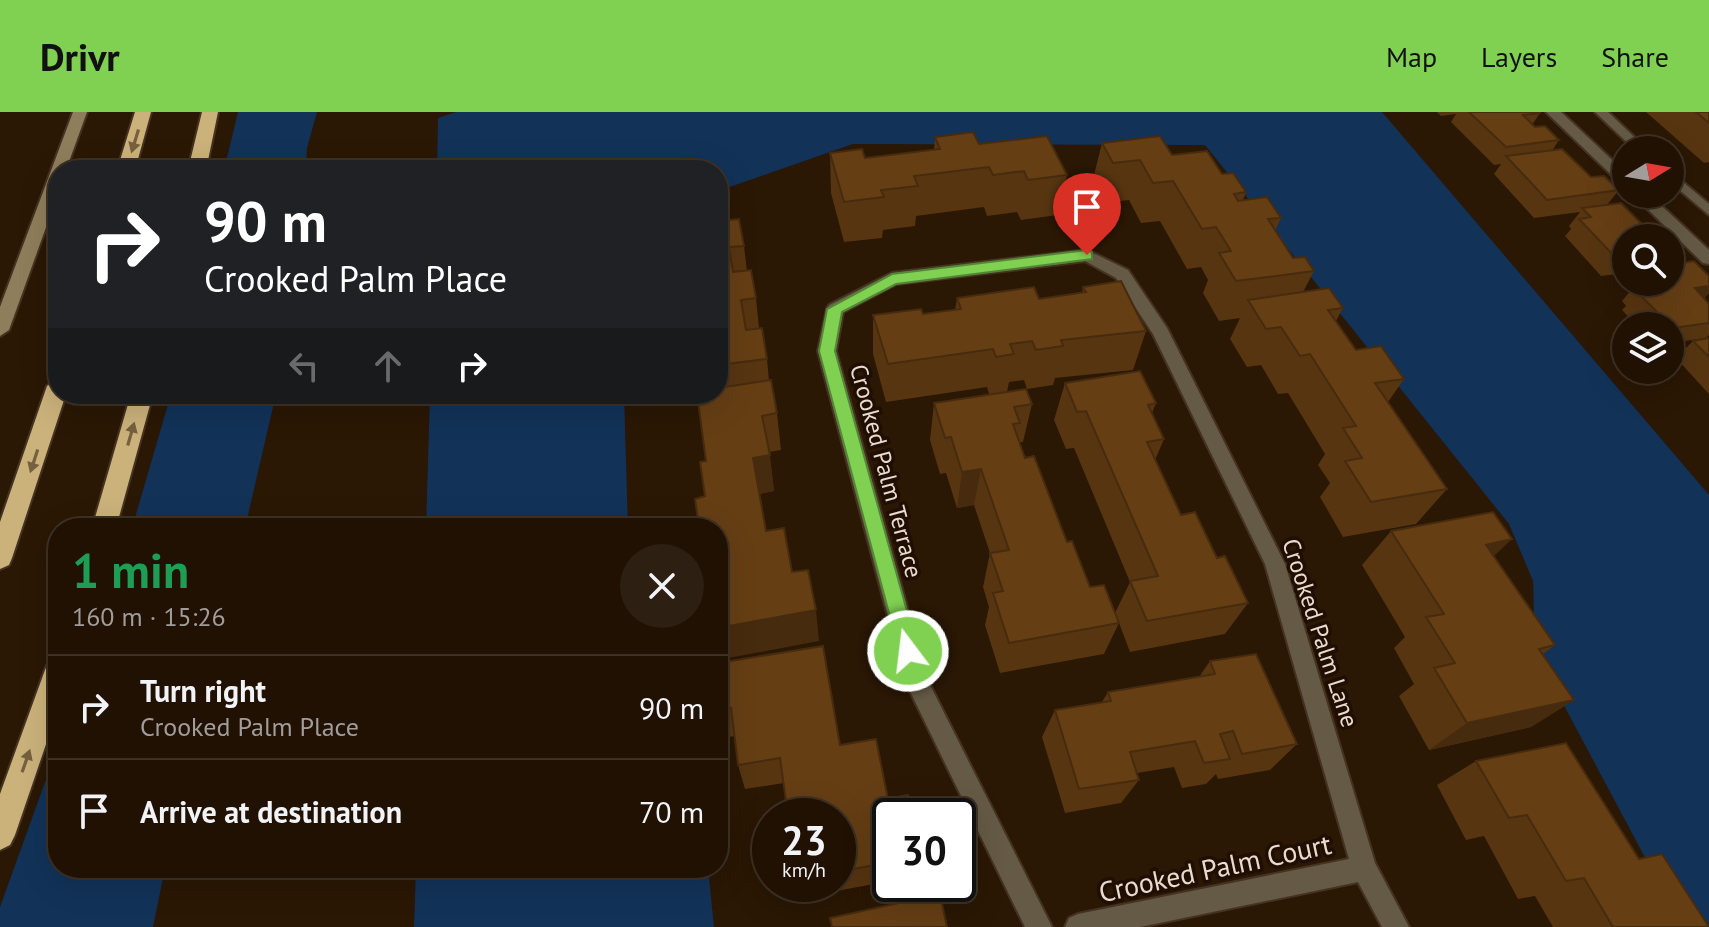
<!DOCTYPE html>
<meta charset="utf-8">
<style>
:root{--surface:#201103;--page:#2d1f12;--text:#f1f3f6;--muted:#a29d9a;--line:#3d3125;--accent:#80d051}
body{margin:0;font-family:"PT Sans",sans-serif;background:var(--page);color:var(--text);height:100vh;display:flex;flex-direction:column;font-size:30px;white-space:nowrap}
*{box-sizing:border-box;margin:0}
p{font-size:26px;color:var(--muted)}
.icon{flex:none;width:44px;height:44px;fill:none;stroke:currentColor;stroke-width:2;stroke-linecap:round;stroke-linejoin:round}
.map{position:relative;flex:1;overflow:hidden}
.panel{position:absolute;left:48px;top:406px;width:680px;height:360px;display:flex;flex-direction:column;background:var(--surface);border-radius:32px;box-shadow:0 8px 32px #0002,0 0 0 2px var(--line)}
.panel>*{flex:none}
.guide{position:absolute;left:48px;top:48px;width:680px;height:244px;border-radius:32px;box-shadow:0 8px 32px #0002,0 0 0 2px var(--line);background:#202124;color:#fff;overflow:hidden}
.needle{width:52px;rotate:79deg}
.tools{position:absolute;left:1612px;top:24px;display:grid;gap:16px}
.tools a{display:grid;place-items:center;width:72px;height:72px;border-radius:50%;background:var(--surface);box-shadow:0 8px 32px #0002,0 0 0 2px var(--line);font-size:40px}
.speed{position:absolute;left:752px;top:686px;display:flex;gap:16px;font-size:40px;font-weight:700;text-align:center}
.speed>*{display:grid;place-content:center;width:104px;height:104px;border-radius:50%;background:var(--surface);box-shadow:0 8px 32px #0002,0 0 0 2px var(--line);line-height:1}
.speed small{font-size:20px;font-weight:400}
.speed .limit{border:4px solid #111;border-radius:12px;background:#fff;color:#111}
.pin{position:absolute;display:grid;place-items:center;width:68px;height:68px;color:#fff;margin:-82px -34px;border-radius:50% 50% 50% 0;rotate:-45deg;box-shadow:0 0 8px #0007}
.pin .icon{rotate:45deg}
.me{position:absolute;width:88px;margin:-44px;rotate:345deg;stroke-linejoin:round;filter:drop-shadow(0 0 6px #0008)}
.turn{display:flex;align-items:center;gap:28px;height:168px;padding:0 24px;font-size:36px}
.turn .icon{width:104px;height:104px;stroke-width:2.5}
.turn b{display:block;font-size:56px;line-height:68px}
.lanes{display:flex;align-items:center;height:76px;padding:0 24px;background:#0003;justify-content:center;gap:40px;direction:ltr}
.lanes .off{opacity:.35}
.round{display:grid;place-items:center;flex:none;width:84px;height:84px;border-radius:42px;background:var(--page)}
.overview{display:flex;align-items:center;justify-content:space-between;height:136px;padding:0 24px}
h1{font-size:48px;font-weight:800;line-height:60px;color:#1e9e55}
ul{padding:0;list-style:none}
li{display:flex;align-items:center;gap:24px;height:104px;padding:0 24px;border-top:2px solid var(--line)}
li div{flex:1}
li b{display:block;font-size:30px}
li em{font-style:normal}
header{display:flex;align-items:center;gap:48px;box-sizing:border-box;height:112px;padding:0 40px;background:var(--accent);color:#111}
header strong{font-size:38px}
nav{display:flex;gap:44px;margin-inline-start:auto;font-size:28px}
.map>svg:first-child{display:block}
.water{fill:#123258}
.lines{fill:none;stroke-linecap:round;stroke-linejoin:round}
.lane-casing{stroke:#453221;stroke-width:4}
.street-casing{stroke:#453221;stroke-width:4}
.secondary-casing{stroke:#453221;stroke-width:4}
.highway-casing{stroke:#453221;stroke-width:4}
.lane{fill:#645a45;fill-rule:evenodd}
.street{fill:#645a45;fill-rule:evenodd}
.secondary{fill:#8e7e5b;fill-rule:evenodd}
.highway{fill:#cbb27b;fill-rule:evenodd}
.wall{fill:#573511}
.shaded-wall{fill:#472b0e}
.building{fill:#653e14;stroke:#472b0e;stroke-width:2}
.oneway{fill:#76603e}
.route{fill:#80d051;stroke:#538735;stroke-width:2}
.labels{text-anchor:middle;stroke-width:7;stroke-linejoin:round;paint-order:stroke}
.street-label{font-size:24px;fill:#e9dbd0;stroke:#200e00}
.near-street-label{font-size:28px;fill:#e9dbd0;stroke:#200e00}
</style>
<header>
<strong>Drivr</strong>
<nav><a>Map</a><a>Layers</a><a>Share</a></nav>
</header>
<div class="map">
<svg width="1709" height="815" viewBox="0 0 1709 815">
<rect width="100%" height="100%" fill="#2a1704"/>
<path class="water" d="M238,0H317L307,36L306,58H224Z
M456,0H1382L1709,383V815H1682L1535,539L1533,469L1509,412L1205,33L853,32L718,79V58H437L438,6Z
M171,282H276L245,416H132Z
M430,282H624L628,416H426Z
M58,634V756H165L153,815H0V795Z
M416,756H708L714,815H414Z"/>
<g class="lines">
<defs>
<path id="lane" d="M1595,0H1608L1648,38H1635Z
M1670,59L1709,92V103L1670,70Z"/>
<path id="street" d="M1546,0H1561L1626,61V74L1621,72Z
M1632,82H1649L1709,138V152L1703,151Z
M1087,138L1128,158L1167,216L1285,452L1375,751L1409,815H1382L1358,770L1140,815H1065L1069,806L1078,802L1349,747L1265,452L1153,222L1116,166L1085,149L896,172L843,200L836,239L927,567L1052,815H1025L905,569L818,239L827,197L829,193L892,161Z"/>
<path id="secondary" d="M73,0H87L66,58H58V82L9,218L0,224V195Z"/>
<path id="highway" d="M135,0H151L135,58H117Z
M202,0H218L206,58H188Z
M58,266V282H66L12,446L9,453L0,457V410L47,274Z
M131,282H153L116,416H92Z
M58,546V597L15,723L10,733L0,738V682L45,558L49,549Z"/>
</defs>
<use href="#lane" class="lane-casing"/>
<use href="#street" class="street-casing"/>
<use href="#secondary" class="secondary-casing"/>
<use href="#highway" class="highway-casing"/>
<use href="#lane" class="lane"/>
<use href="#street" class="street"/>
<use href="#secondary" class="secondary"/>
<use href="#highway" class="highway"/>
</g>
<path class="wall" d="M1437,0H1540V1L1532,13L1535,15L1545,14L1559,28L1552,39L1562,37L1591,65L1604,64L1619,78L1607,93L1621,91L1652,122L1665,120L1682,138L1670,151V126H1626V161L1601,164L1565,124L1571,117L1569,114L1580,100L1534,106L1494,62L1501,52L1494,53L1451,10L1456,2L1441,4Z
M1646,0H1709V50L1704,51Z
M935,25L979,32L1067,63L1058,103L1021,108L1017,100L987,104L984,95L916,104L915,114L883,118L882,126L844,130L831,81L830,41L865,46L934,38Z
M1102,31L1172,43L1222,62L1246,80L1243,88L1281,106L1275,119L1293,146L1314,159L1303,180L1343,196L1336,209L1356,238L1404,267L1388,290L1447,377L1416,412L1343,425L1320,385L1330,371L1318,353L1325,342L1288,281L1278,282L1261,253L1247,255L1230,227L1240,206L1219,209L1203,181L1208,168L1201,155L1187,157L1160,109L1141,111L1129,88L1103,91L1092,71Z
M718,109L744,134L747,159L756,186L759,216L767,247L769,269L777,301L781,338L769,340L774,379L760,382L766,419L792,460L819,529L705,384L706,349L718,282Z
M1709,164V181L1704,186L1709,192V223L1706,226L1670,231V214H1637L1622,198L1626,194L1622,189L1637,171Z
M1083,175L1146,219L1133,258L1055,266L1053,273L1027,277L1024,268L1009,270L1007,280L1032,292L1023,330H1019L1025,346L1090,475L1115,501L1130,470L1074,336L1066,337L1054,308L1065,271L1156,291L1152,301L1164,327L1155,348L1181,403L1217,446L1248,491L1225,522L1130,540L1119,511L1104,542L1000,561L985,513L989,495L983,475L990,441L974,393L957,396L946,361L940,362L930,328L934,291L989,282L987,275L886,290L873,242V203L923,202L955,198L957,186L1039,187L1082,181Z
M1709,226V282L1676,246L1693,229Z
M1391,419L1494,444L1555,533L1543,542L1574,588L1531,615L1429,638L1399,584L1414,572L1394,536L1405,525L1362,453Z
M1210,549L1297,632L1270,658L1218,667L1216,662L1206,672L1182,676L1174,655L1137,661L1139,668L1121,691L1065,701L1042,625L1055,598L1102,590L1108,580L1199,565Z
M718,551L840,633L890,704V769L815,783L814,772H838V704L784,671L745,677L738,653L735,624L721,626L718,617Z
M1476,649L1639,747L1709,815H1553L1535,784L1518,787L1484,724L1466,728L1437,673Z"/>
<path class="shaded-wall" d="M1709,174V181L1700,190L1695,176Z
M770,343L774,379L758,382L753,346Z
M981,357L974,393L957,396L962,360Z
M1512,427L1476,461L1486,433Z
M816,498L819,529L718,548V516Z
M1574,588L1531,615L1429,638L1467,611Z"/>
<path class="building" d="M1469,0H1540V1L1523,3L1535,15L1545,14L1559,28L1506,35Z
M1696,0H1709V11Z
M973,20L979,32L1047,24L1067,63L1028,68L1024,59L993,63L989,55L914,64L918,74L881,78L884,85L844,90L830,41L862,37L865,46L940,37L935,25Z
M1160,24L1172,43L1207,39L1222,62L1233,61L1246,80L1234,82L1238,89L1267,85L1281,106L1268,107L1293,146L1305,145L1314,159L1236,169L1219,141L1231,139L1216,115L1202,117L1173,69L1153,71L1140,48L1113,51L1102,31Z
M1562,37L1591,65L1604,64L1619,78L1547,88L1506,44Z
M1621,91L1652,122L1665,120L1682,138L1670,139V126H1626V145L1616,146L1579,107L1591,105L1582,96Z
M739,107L744,134L729,135L733,160L751,158L756,186L741,188L746,218L762,216L767,247L718,253V109Z
M1694,149L1709,164V174L1695,176L1709,192V211L1673,216L1638,181L1646,180L1637,171L1670,170V153Z
M1121,169L1146,219L1061,228L1063,234L1036,238L1032,229L1010,232L1014,242L996,245L993,237L888,252L873,203L921,197L923,202L961,197L957,186L1034,175L1039,187L1086,180L1083,175Z
M1329,176L1343,196L1328,198L1356,238L1381,234L1404,267L1375,271L1447,377L1371,390L1345,349L1362,346L1343,316L1356,314L1310,242L1300,244L1281,215L1266,217L1248,188Z
M1709,226V245L1693,229Z
M1140,259L1156,291L1148,293L1164,327L1147,330L1181,403L1195,400L1217,446L1225,444L1248,491L1147,509L1130,469L1158,464L1086,299L1077,300L1065,271Z
M771,268L777,301L762,304L770,343L753,346L766,419L784,416L792,460L808,458L816,498L718,516V416H699L695,387L705,384L700,350L706,349L697,282H718V276Z
M1026,277L1032,292L1014,295L1020,311L1013,312L1025,346L1034,344L1067,430L1072,429L1090,475L1104,473L1119,511L1009,531L993,481L1003,479L990,441L1009,438L981,357L962,360L951,325L945,326L934,291Z
M1493,400L1512,427L1486,433L1555,533L1539,537L1574,588L1467,611L1434,556L1455,551L1426,505L1444,502L1391,419Z
M823,534L840,633L876,627L888,687L908,683L913,704H890V750L838,760V704H788L780,646L738,653L731,596L718,598V551Z
M1256,542L1297,632L1242,642L1233,619L1220,622L1230,647L1204,651L1195,629L1130,640L1139,668L1079,677L1055,598L1111,589L1108,580L1215,562L1210,549Z
M1566,631L1639,747L1662,742L1709,815H1613L1584,766L1566,769L1527,703L1509,706L1476,649Z
M940,782L947,815H832L830,806Z"/>
<defs><path id="oneway-solid" d="M-6-.8H1V-3.2L6.5 0L1 3.2V.8H-6Z" transform="scale(2)"/></defs>
<g class="oneway">
<use href="#oneway-solid" transform="translate(135 29) rotate(107)"/>
<use href="#oneway-solid" transform="translate(131 322) rotate(-74)"/>
<use href="#oneway-solid" transform="translate(34 349) rotate(108)"/>
<use href="#oneway-solid" transform="translate(26 649) rotate(-71)"/>
</g>
<path class="route" d="M1087,138L1092,140V147L896,172L842,200L835,239L918,539L915,546H901L819,239L827,197L892,162Z"/>
<g class="labels">
<g class="street-label">
<text transform="translate(886 359) rotate(75)" y="8">Crooked Palm Terrace</text>
<text transform="translate(1320 521) rotate(72)" y="8">Crooked Palm Lane</text>
</g>
<g class="near-street-label">
<text transform="translate(1215 756) rotate(-12)" y="10">Crooked Palm Court</text>
</g>
</g>
</svg>
<div class="tools">
<a><svg class="needle" viewBox="-14 -14 28 28"><path d="M0-13l5 13h-10z" fill="#e53935"/><path d="M0 13l5-13h-10z" fill="#a29d9a"/></svg></a>
<a><svg class="icon" aria-label="search" viewBox="0 0 24 24"><circle cx="10" cy="10" r="6"/><path d="M15 15l6 6"/></svg></a>
<a><svg class="icon" aria-label="layers" viewBox="0 0 24 24"><path d="M12 4l9 5-9 5-9-5zM3 14l9 5 9-5"/></svg></a>
</div>
<div class="speed"><div>23<small>km/h</small></div><div class="limit">30</div></div>
<div class="pin" style="left:1087px;top:143px;background:#d93025"><svg class="icon" aria-label="arrive" viewBox="0 0 24 24"><path d="M6 21V4h12l-3 4 3 4H6"/></svg></div>
<svg class="me" style="left:908px;top:539px" viewBox="-20 -20 40 40"><circle r="17" fill="#80d051" stroke="#fff" stroke-width="3"/><path d="M0-11L8 9 0 5-8 9z" fill="#fff"/></svg>
<div class="guide">
<div class="turn"><svg class="icon" aria-label="right" viewBox="0 0 24 24"><path d="M7 20v-9h11M14 6l5 5-5 5"/></svg><div><b>90 m</b>Crooked Palm Place</div></div>
<div class="lanes"><svg class="icon off" aria-label="left" viewBox="0 0 24 24"><path d="M17 20v-9H6M10 6l-5 5 5 5"/></svg><svg class="icon off" aria-label="ahead" viewBox="0 0 24 24"><path d="M12 20V5M6 11l6-6 6 6"/></svg><svg class="icon" aria-label="right" viewBox="0 0 24 24"><path d="M7 20v-9h11M14 6l5 5-5 5"/></svg></div>
</div>
<section class="panel">
<div class="overview"><div><h1>1 min</h1><p>160 m · 15:26</p></div><a class="round"><svg class="icon" aria-label="close" viewBox="0 0 24 24"><path d="M6 6l12 12M18 6L6 18"/></svg></a></div>
<ul>
<li><svg class="icon" aria-label="right" viewBox="0 0 24 24"><path d="M7 20v-9h11M14 6l5 5-5 5"/></svg><div><b>Turn right</b><p>Crooked Palm Place</p></div><em>90 m</em></li>
<li><svg class="icon" aria-label="arrive" viewBox="0 0 24 24"><path d="M6 21V4h12l-3 4 3 4H6"/></svg><div><b>Arrive at destination</b></div><em>70 m</em></li>
</ul>
</section>
</div>
